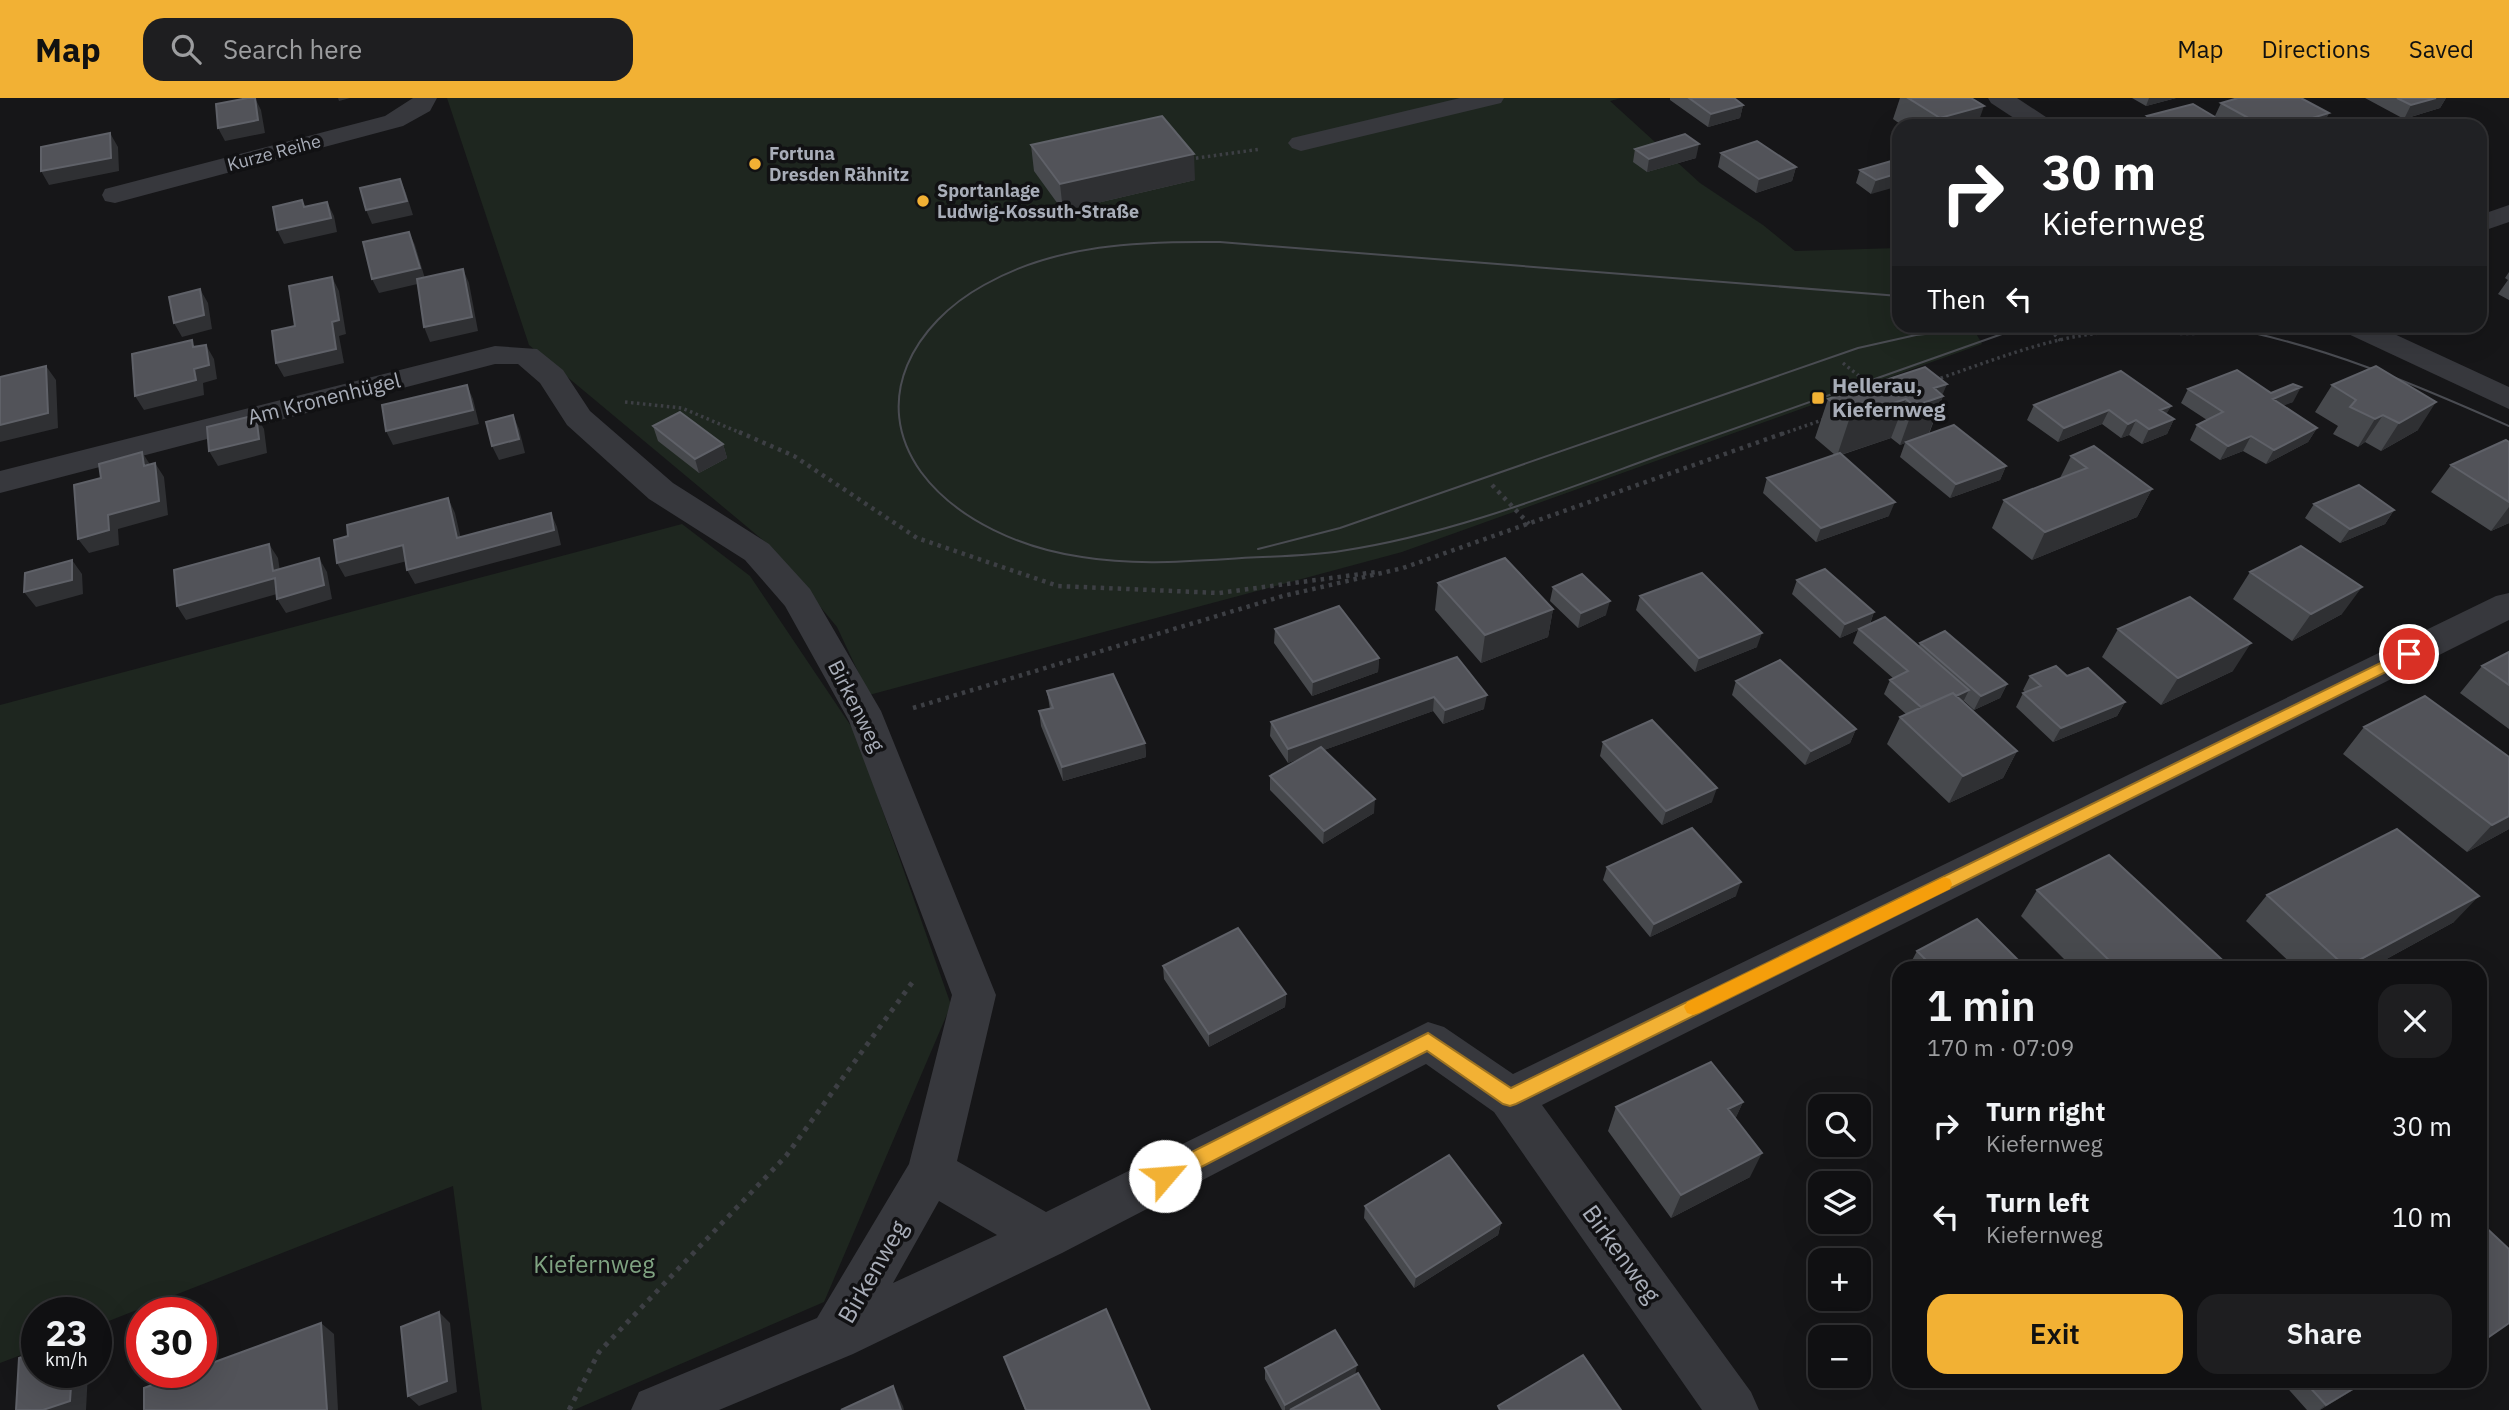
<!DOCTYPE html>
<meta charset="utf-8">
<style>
:root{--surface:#101012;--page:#1e1e20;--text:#f1f3f6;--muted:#9c9d9f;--line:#303032;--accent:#f2b134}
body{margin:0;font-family:"IBM Plex Sans",sans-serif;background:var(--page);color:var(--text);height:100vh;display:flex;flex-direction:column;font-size:26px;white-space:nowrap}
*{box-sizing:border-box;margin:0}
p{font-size:23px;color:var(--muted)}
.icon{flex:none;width:38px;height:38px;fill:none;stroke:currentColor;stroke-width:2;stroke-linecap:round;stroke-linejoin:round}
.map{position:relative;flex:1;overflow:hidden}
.drawer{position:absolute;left:1892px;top:863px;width:595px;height:427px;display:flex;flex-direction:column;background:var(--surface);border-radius:21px;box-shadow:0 7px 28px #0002,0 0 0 2px var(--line)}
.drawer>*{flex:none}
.guide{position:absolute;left:1892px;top:21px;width:595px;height:214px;border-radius:21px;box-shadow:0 7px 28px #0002,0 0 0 2px var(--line);background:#202124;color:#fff;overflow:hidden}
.tools{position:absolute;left:1808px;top:996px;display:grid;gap:14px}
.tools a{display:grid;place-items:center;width:63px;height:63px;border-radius:14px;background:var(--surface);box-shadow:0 7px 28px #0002,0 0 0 2px var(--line);font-size:35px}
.speed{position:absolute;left:21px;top:1199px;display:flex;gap:14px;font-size:35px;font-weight:700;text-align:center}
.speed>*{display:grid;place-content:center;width:91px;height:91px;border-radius:50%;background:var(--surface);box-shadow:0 7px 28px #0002,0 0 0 2px var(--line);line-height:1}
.speed small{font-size:18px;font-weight:400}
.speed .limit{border:10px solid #d22;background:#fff;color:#111}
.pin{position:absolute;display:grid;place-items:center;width:60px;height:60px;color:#fff;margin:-30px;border:4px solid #fff;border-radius:50%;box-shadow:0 2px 7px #0007}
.me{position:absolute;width:77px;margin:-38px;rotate:63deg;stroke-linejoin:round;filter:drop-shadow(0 0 5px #0008)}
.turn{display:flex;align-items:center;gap:24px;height:147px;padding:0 35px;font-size:32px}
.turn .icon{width:91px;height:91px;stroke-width:2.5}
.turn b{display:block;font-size:49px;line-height:60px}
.then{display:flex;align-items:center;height:66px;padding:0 35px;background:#0003;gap:14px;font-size:26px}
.round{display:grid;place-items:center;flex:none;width:74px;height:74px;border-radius:21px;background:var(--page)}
.headline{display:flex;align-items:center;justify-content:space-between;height:119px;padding:0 35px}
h1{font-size:42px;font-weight:600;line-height:52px}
.primary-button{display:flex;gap:14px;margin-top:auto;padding:14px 35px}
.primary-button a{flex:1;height:80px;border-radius:21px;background:var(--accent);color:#111;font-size:28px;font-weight:600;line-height:80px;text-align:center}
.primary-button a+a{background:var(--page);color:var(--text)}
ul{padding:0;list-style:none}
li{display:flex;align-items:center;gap:21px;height:91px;padding:0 35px}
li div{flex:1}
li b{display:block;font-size:26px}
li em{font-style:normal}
header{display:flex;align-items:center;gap:42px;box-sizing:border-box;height:98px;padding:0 35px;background:var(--accent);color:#111}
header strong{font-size:33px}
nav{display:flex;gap:38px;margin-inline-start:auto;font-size:24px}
.search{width:490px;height:63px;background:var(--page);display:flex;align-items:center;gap:18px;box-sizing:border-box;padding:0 24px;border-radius:21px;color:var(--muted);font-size:26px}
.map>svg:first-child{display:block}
.green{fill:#1e261f}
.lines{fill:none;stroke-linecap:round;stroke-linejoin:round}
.path-far2{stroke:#3d3f44;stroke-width:3.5;stroke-dasharray:2.5 3.5;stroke-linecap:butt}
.path-far1{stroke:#3d3f44;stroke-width:4.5;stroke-dasharray:3.5 5;stroke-linecap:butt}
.path{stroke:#3d3f44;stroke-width:5;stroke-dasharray:4.5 6;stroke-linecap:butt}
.minor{fill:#37383d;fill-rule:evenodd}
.tram{stroke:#4a4c52;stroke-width:2}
.wall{fill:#47494d}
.shaded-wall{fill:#2f3033}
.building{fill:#525359;stroke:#5f6168;stroke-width:2}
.route{fill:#f2b134;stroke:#9d7322;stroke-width:2}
.slow{fill:#f59e0b}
.poi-dot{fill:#f2b134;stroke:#111113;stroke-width:2.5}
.labels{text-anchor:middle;stroke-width:7;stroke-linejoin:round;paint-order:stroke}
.far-street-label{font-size:18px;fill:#a8adb8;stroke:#111113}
.far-poi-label{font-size:18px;font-weight:bold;fill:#a8adb8;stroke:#111113;text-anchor:start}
.poi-label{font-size:21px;font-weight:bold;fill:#a8adb8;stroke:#111113;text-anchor:start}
.street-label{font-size:21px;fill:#a8adb8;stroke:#111113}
.near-street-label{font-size:24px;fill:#a8adb8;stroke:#111113}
.near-park-label{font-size:24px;fill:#7fa381;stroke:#111113}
</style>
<header>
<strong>Map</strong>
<div class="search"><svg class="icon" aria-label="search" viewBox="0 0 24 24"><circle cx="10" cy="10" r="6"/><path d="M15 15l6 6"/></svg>Search here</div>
<nav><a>Map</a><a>Directions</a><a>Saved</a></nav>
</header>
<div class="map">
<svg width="2509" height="1312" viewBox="0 0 2509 1312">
<rect width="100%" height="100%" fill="#161618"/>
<path class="green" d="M447,0H1621L1610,3L1700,85L1763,127L1795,153L1899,150V228H1972L1982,246L1402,454L869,597L837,529L770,448L529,247Z
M682,426L750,478L855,634L951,907L824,1204L574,1312H482L453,1088L96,1228V1214H37V1251L0,1265V607Z"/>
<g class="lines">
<path class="path-far2" d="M1190,61L1261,51
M2046,228L2061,243
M2156,233L2168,228
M1843,265L1874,290
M1935,282C1989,264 2043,241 2100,235C2148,230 2197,243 2244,228
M625,304L682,310L743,336
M1782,336L1825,321"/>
<path class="path-far1" d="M739,334L794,358L917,440L1058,488L1219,495L1376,474
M1492,387L1529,426
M913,610L1283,498L1403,470L1787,334"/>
<path class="path" d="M569,1312L599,1254L786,1058L914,882"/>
<path class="minor" d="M413,0H437L430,13L403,28L115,105L105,103L102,97L105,91L385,18Z
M1460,0H1504L1501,5L1301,53L1292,50L1288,45L1292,40Z
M1988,0H2017L2052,23L2056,28H2026L1991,5Z
M2509,107V124L2480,134V117Z
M2339,228H2377L2509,289V311L2344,234Z
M495,248L537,251L563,272L590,313L673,385L769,446L810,491L881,613L996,897L957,1063L1046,1114L1428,924L1444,929L1513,976L2496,498L2509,495V522L1542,1007L1751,1294L1759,1312H1702L1494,1014L1426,966L1062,1155L853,1256L719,1312H631L639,1294L817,1220L909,1066L952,897L849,623L785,508L745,462L649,401L567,327L540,285L518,266H495L0,395V373ZM939,1103L997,1137L893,1185Z"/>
<path class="tram" d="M1899,198L1220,144C1140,143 1056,146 984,187C915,225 869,301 921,374C957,423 1024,451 1082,459C1130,467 1179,464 1228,461C1265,458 1303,459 1341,453C1455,436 1565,391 1674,352C1783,313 1893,275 2002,236L2040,228
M2219,228C2321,246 2414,286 2509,328
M1258,451L1340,430L1858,250L1916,237L1998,228"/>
</g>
<path class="wall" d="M1670,0H1734L1743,7L1740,20L1708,29L1670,2Z
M1900,0H1971L1977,28H1903L1893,21Z
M2132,0H2176L2146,8Z
M2365,0H2446L2440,10L2404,21Z
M2221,5L2329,15L2322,28H2232L2215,18Z
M2147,18L2230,28H2142Z
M1031,47L1195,82L1063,113L1034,73Z
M1635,51L1696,60L1647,74L1633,64Z
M1721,55L1796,69L1792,83L1756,95L1718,69Z
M1891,63L1871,96L1856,85L1860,72Z
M2509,174V202L2498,196L2508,182L2505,180Z
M2332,287L2418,332L2381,353L2365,344L2358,349L2333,336L2338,328L2315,314Z
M2188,291L2271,295L2293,304L2283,307L2317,330L2308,344L2266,366L2243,353L2220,362L2190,342L2197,327L2207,322L2181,305Z
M1942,297L1943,298L1929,336L2006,368L2000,382L1950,400L1900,359L1905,345L1900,347L1891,340L1841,357L1889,418L1816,444L1763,395L1767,380L1835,357L1815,340L1828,301Z
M2034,307L2171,308L2166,316L2174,321L2167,336L2142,346L2129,337L2121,340L2102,326L2058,344L2027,322Z
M653,328L723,346L727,360L699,375L658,343Z
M2509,344V425L2491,433L2431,394L2451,367Z
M2071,358L2152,391L2137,419L2032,462L1992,430L2004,402L2060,380Z
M2314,406L2394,412L2385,426L2340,445L2305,420Z
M2250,474L2342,516L2292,543L2233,501Z
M1797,482L1874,514L1870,526L1919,548L1920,545L2007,586L2000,600L1974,612L1964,603L1963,604L2017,653L2003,680L1949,705L1887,646L1900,619L1906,616L1884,596L1890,582L1893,580L1853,545L1858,532L1840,540L1792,496Z
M1438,485L1553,511L1548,539L1481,565L1435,512Z
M1553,489L1606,517L1578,530L1550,503Z
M1640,498L1757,549L1695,574L1636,512Z
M1275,531L1379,560L1378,574L1312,598L1274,545Z
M2118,531L2233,573L2161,607L2102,559Z
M2509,554V631L2460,595L2482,568Z
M1457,559L1484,611L1443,626L1433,613L1324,652L1374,715L1323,746L1270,692V678L1303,659L1288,665L1270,638L1271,624Z
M2030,578H2067L2125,604L2117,618L2053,644L2016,609L2023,595L2025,594L2023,592Z
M1736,583L1856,631L1850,645L1805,667L1732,597Z
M1047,593L1145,645L1146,659L1063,683L1041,628L1039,613L1050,611Z
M2364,629L2509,731L2467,754L2343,656Z
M1603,644L1712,704L1662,727L1600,658Z
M1607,769L1736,798L1650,839L1603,782Z
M2037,792L2231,870H2073L2021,818Z
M2267,797L2454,824L2370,870H2296L2246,823Z
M1917,853L2026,870H1908Z
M1163,868L1286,896L1285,909L1209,949L1164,881Z
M1743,1004L1735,1021L1750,1079L1671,1120L1608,1033L1616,1009Z
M1365,1108L1501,1125L1498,1137L1414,1190L1364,1120Z
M1004,1259L1150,1312H1025Z
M1265,1270L1355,1276L1380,1312H1282L1265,1281Z
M2281,1283H2368L2320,1312H2307Z"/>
<path class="shaded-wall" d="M255,0L261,12L265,35L225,43L218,30Z
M338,0H350L339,3Z
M2149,0H2176L2146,8Z
M2436,0H2446L2440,10L2404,21L2411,7Z
M1743,7L1740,20L1708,29L1711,16Z
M1984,8L1977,28H1937L1940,20Z
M2329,15L2322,28H2285Z
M110,35L118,49L119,73L49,87L41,73Z
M1699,46L1696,60L1647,74L1649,61Z
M1194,56L1195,82L1063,113L1060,86Z
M1796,69L1792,83L1756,95L1759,81Z
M1899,75V88L1871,96L1876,82Z
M400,81L406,95L413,117L372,126L366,112Z
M327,104L334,118L337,134L284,146L277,132Z
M409,134L415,147L426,184L379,195L372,181Z
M463,171L469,185L478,233L430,244L424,229Z
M332,179L339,193L346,236L339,238L344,265L284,279L276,265L332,224Z
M200,191L208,205L212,231L182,239L174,225Z
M206,247L214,261L217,281L203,285L204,297L144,312L135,298L194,271Z
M46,268L56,282L58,330L0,344V327Z
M1947,286L1942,298H1943L1928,337L1900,347L1914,308L1934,290Z
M467,287L473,301L479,326L393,347L386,333Z
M2301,289L2293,304L2265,315L2273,301Z
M1906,301L1891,340L1837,358L1850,319Z
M2436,304L2418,332L2381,353L2399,325Z
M2171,308L2163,322L2160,312Z
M2109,312L2102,326L2058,344L2064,330Z
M256,317L264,331L267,355L218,368L209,353Z
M513,317L519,331L525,355L499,362L492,348Z
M2383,317L2365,344L2358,349L2375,321Z
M2174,321L2167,336L2142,346L2149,331Z
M2136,322L2129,337L2121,340L2128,326Z
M2317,330L2308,344L2266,366L2274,352Z
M2251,338L2243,353L2220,362L2228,348Z
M723,346L727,360L699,375L695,361Z
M142,354L151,368H144Z
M155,365L164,379L168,417L118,431L119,447L89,455L78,441L108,417Z
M2006,368L2000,382L1950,400L1956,386Z
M2152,391L2137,419L2032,462L2045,434Z
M448,400L455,415L464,454L457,440Z
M1895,404L1889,418L1816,444L1821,430Z
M2509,409V425L2491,433Z
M2394,412L2385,426L2340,445L2350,431Z
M551,415L557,429L561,447L415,486L407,472Z
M269,446L278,460L282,487L273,473Z
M403,447L411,462L345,479L337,465Z
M319,460L327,474L332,501L286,515L277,501Z
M72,462L82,476L83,496L36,509L24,494Z
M275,480L284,494L186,522L177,508Z
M2362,489L2342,516L2292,543L2311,516Z
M1610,503L1606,517L1578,530L1581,515Z
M1553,511L1548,539L1481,565L1485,537Z
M1874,514L1869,528L1859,531L1858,532L1840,540L1845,526Z
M1762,535L1757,549L1695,574L1699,560Z
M2251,545L2233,573L2161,607L2178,580Z
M1379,560L1378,574L1312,598L1313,584Z
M2007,586L2000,600L1974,612L1981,598Z
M1969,592L1962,606L1925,612Z
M1487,597L1484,611L1443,626L1445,612Z
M1434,599L1433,613L1288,665V651Z
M2125,604L2117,618L2053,644L2061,630Z
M1856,631L1850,645L1805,667L1811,653Z
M1145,645L1146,659L1063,683L1062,669Z
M2017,653L2003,680L1949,705L1963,678Z
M1717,690L1712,704L1662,727L1666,713Z
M1375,701L1374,715L1323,746L1324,733Z
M2509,718V731L2467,754L2492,727Z
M1741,784L1736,798L1650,839L1654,826Z
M2479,798L2454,824L2370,870H2346Z
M1286,896L1285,909L1209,949V936Z
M1743,1004L1732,1028L1728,1011Z
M1762,1055L1750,1079L1671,1120L1681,1097Z
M1501,1125L1498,1137L1414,1190L1416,1179Z
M439,1214L450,1225L457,1294L419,1308L408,1298Z
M321,1225L334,1236L338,1312H327Z
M1357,1267L1355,1278L1294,1312H1285V1307Z
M72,1274H88L86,1312H43Z
M2366,1283H2368L2319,1312L2326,1307Z
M893,1288L903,1308L904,1312H901Z"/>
<path class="building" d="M248,0H255L258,22L218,30L216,6Z
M1689,0H1734L1743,7L1711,16Z
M1908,0H1971L1984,8L1940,20Z
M2238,0H2301L2329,15L2285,28H2263L2221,5Z
M2397,0H2436L2411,7Z
M2193,6L2230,28H2163L2147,18Z
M1162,18L1194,56L1060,86L1031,47Z
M110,35L111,60L41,73V49Z
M1685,36L1699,46L1649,61L1635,51Z
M1757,43L1796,69L1759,81L1721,55Z
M1891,63L1899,68V75L1876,82L1860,72Z
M400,81L407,103L366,112L360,90Z
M302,102L304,109L327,104L331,120L277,132L273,109Z
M409,134L420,170L372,181L363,144Z
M463,171L472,219L424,229L417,181Z
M332,179L339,222L332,224L336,251L276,265L272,233L295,228L289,188Z
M200,191L204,217L174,225L169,199Z
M192,242L193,249L206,247L209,267L194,271L196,282L135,298L132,256Z
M46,268L48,315L0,327V279Z
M2376,268L2436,304L2399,325L2383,317L2375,321L2350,309L2356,302L2332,287Z
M1925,269L1947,286L1934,290L1943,298L1914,308L1906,301L1850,319L1828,301Z
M2237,272L2271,295L2293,286L2301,289L2273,301L2317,330L2274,352L2251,338L2228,348L2197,327L2223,314L2188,291Z
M2121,273L2171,308L2160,312L2174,321L2149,331L2136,322L2128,326L2109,312L2064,330L2034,307Z
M467,287L473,312L386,333L382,307Z
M680,314L723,346L695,361L653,328Z
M256,317L259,341L209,353L207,329Z
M513,317L519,341L492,348L486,324Z
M1954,327L2006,368L1956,386L1906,344Z
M2506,342L2509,344V404L2451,367Z
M2094,348L2152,391L2045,434L2004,402L2087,370L2071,358Z
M142,354L144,368L155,365L159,403L108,417L109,432L78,441L74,387L101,380L99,366Z
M1840,355L1895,404L1821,430L1767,380Z
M2359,387L2394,412L2350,431L2314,406Z
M448,400L457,440L551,415L554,432L407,472L403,447L337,465L334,442L348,438L347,427Z
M269,446L273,473L319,460L324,487L277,501L275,480L177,508L174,472Z
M2301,448L2362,489L2311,516L2250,474Z
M1505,460L1553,511L1485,537L1438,485Z
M72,462V482L24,494L25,475Z
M1825,471L1874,514L1845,526L1797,482Z
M1702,475L1762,535L1699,560L1640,498Z
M1582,476L1610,503L1581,515L1553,489Z
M2190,499L2251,545L2178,580L2118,531Z
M1339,508L1379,560L1313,584L1275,531Z
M1885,519L1969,592L1956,598L1953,595L1921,609L1890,582L1908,573L1859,531Z
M1945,533L2007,586L1981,598L1920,545Z
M2509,554V587L2482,568Z
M1457,559L1487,597L1445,612L1434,599L1288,651L1271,624Z
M1780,562L1856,631L1811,653L1736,583Z
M2056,568L2067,578L2088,570L2125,604L2061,630L2023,595L2041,588L2030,578Z
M1113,576L1145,645L1062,669L1039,613L1053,610L1047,593Z
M1953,595L2017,653L1963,678L1900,619Z
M2425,598L2509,659V718L2492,727L2364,629Z
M1652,622L1717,690L1666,713L1603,644Z
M1321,649L1375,701L1324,733L1270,678Z
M1692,730L1741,784L1654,826L1607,769Z
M2397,731L2479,798L2346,869L2267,797Z
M2109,757L2231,870H2117L2037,792Z
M1977,821L2026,870H1934L1917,853Z
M1238,830L1286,896L1209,936L1163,868Z
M1711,964L1743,1004L1728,1011L1762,1055L1681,1097L1616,1009Z
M1449,1057L1501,1125L1416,1179L1365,1108Z
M2480,1124L2509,1151V1225L2480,1245Z
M1106,1211L1150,1312H1026L1004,1259Z
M439,1214L447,1283L408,1298L401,1229Z
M321,1225L327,1312H144V1290L187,1274H201V1269Z
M1335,1232L1357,1267L1285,1307L1265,1270Z
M37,1254V1274H72L70,1303L43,1312H16L19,1260Z
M1583,1257L1621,1312H1500L1498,1308Z
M1358,1275L1380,1312H1290Z
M2304,1283H2366L2326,1307Z
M893,1288L901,1312H841Z"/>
<path class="route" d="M2409,551L2414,553L2417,556L2414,560L1516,1006L1510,1008L1503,1006L1427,953L1172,1084L1165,1087L1158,1084L1155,1078L1158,1071L1428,935L1511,990Z"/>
<path class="slow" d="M1944,779L1950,781L1952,786L1950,791L1699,915L1693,917L1687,915L1684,909L1687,904Z"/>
<g class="poi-dot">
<circle cx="755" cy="66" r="7"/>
<circle cx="923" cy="103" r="7"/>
<rect x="1811" y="293" width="14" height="14" rx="3.5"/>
</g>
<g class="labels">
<g class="far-street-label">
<text transform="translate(274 55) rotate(-15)" y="6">Kurze Reihe</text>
</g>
<g class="far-poi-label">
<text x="769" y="62">Fortuna<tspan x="769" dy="21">Dresden Rähnitz</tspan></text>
<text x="937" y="99">Sportanlage<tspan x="937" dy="21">Ludwig-Kossuth-Straße</tspan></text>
</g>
<g class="poi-label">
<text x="1832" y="295">Hellerau,<tspan x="1832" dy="24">Kiefernweg</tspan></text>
</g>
<g class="street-label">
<text transform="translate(324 301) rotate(-14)" y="7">Am Kronenhügel</text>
<text transform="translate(856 608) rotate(63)" y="7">Birkenweg</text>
</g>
<g class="near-street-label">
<text transform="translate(1621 1156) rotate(54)" y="8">Birkenweg</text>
<text transform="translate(873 1174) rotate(-60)" y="8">Birkenweg</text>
</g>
<g class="near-park-label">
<text x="594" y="1175">Kiefernweg</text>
</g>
</g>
</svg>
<div class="tools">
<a><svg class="icon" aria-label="search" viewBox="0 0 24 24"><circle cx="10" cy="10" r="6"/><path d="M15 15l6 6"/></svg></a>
<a><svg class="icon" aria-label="layers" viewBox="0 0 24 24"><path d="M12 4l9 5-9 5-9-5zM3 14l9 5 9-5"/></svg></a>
<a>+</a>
<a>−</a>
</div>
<div class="speed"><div>23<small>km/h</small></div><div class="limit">30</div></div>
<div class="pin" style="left:2409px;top:556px;background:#d93025"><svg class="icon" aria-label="arrive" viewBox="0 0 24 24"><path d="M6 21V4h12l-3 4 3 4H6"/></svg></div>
<svg class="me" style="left:1165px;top:1078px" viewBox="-20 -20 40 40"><circle r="19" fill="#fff"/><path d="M0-13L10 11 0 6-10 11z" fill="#f2b134"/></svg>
<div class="guide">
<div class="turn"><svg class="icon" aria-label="right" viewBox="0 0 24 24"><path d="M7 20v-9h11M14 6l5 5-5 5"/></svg><div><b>30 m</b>Kiefernweg</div></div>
<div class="then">Then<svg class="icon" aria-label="left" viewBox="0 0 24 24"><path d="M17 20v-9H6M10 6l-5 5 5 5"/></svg></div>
</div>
<section class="drawer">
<div class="headline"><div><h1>1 min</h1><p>170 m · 07:09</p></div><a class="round"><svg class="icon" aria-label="close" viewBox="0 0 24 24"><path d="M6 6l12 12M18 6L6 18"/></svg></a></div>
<ul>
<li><svg class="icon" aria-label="right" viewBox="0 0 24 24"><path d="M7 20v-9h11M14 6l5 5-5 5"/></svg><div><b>Turn right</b><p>Kiefernweg</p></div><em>30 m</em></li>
<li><svg class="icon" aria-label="left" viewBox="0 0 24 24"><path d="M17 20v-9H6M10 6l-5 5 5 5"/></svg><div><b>Turn left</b><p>Kiefernweg</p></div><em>10 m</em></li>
</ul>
<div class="primary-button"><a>Exit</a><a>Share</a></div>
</section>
</div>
